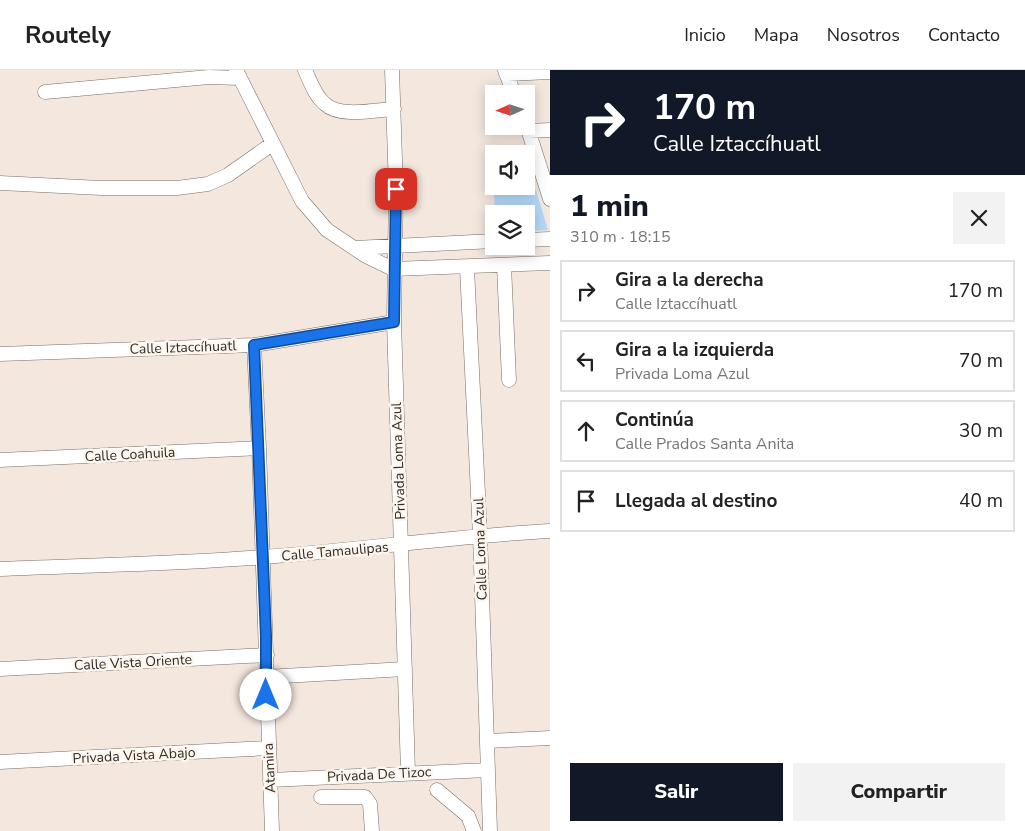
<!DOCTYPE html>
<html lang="es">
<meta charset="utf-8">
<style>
:root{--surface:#fff;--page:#f2f2f2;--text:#222;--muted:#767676;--line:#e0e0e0;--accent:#111827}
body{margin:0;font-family:"Nunito Sans",sans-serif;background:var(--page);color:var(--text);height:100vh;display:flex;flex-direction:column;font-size:19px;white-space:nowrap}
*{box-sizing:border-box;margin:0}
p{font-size:16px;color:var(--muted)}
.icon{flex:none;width:28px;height:28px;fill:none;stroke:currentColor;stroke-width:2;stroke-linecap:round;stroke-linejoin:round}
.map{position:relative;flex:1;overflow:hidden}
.drawer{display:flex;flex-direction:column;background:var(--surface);width:475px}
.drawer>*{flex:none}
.hud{background:#111827;color:#fff;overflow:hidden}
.needle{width:32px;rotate:267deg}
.tools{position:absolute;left:485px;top:15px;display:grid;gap:10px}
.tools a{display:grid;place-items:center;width:50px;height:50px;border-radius:0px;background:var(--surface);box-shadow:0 2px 12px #0003;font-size:25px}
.pin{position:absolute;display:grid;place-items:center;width:42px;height:42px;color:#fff;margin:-21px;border-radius:10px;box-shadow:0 2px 8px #0006}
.me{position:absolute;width:55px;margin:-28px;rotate:0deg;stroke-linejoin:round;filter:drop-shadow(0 0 4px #0008)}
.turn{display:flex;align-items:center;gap:18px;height:105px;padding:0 20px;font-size:22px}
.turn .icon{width:65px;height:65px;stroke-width:2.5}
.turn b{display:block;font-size:35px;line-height:42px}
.round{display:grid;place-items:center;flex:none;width:52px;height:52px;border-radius:0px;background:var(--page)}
.summary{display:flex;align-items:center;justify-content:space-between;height:85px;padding:0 20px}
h1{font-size:30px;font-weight:800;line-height:38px;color:var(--accent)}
.button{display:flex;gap:10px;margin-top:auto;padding:10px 20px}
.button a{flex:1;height:58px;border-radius:0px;background:var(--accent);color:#fff;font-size:20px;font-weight:800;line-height:58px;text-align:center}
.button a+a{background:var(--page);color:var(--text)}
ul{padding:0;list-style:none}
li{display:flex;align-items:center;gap:15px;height:62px;margin:0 10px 8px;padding:0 10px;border:2px solid var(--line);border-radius:0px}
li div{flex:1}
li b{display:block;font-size:19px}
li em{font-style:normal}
header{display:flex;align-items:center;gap:30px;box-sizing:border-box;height:70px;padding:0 25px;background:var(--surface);border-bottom:1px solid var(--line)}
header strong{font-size:24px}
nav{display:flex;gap:28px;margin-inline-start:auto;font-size:18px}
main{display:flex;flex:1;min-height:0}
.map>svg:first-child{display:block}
.building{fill:#b4d8f9}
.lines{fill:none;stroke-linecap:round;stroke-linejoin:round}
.minor-casing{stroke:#786e65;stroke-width:15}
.minor{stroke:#fff;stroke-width:14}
.route-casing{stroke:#114b97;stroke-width:12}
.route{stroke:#1a73e8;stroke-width:9}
.labels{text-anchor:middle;stroke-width:5;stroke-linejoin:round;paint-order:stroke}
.street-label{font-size:14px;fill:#302c29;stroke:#fef5ed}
</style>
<header>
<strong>Routely</strong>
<nav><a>Inicio</a><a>Mapa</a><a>Nosotros</a><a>Contacto</a></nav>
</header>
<main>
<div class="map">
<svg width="550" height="761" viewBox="0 0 550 761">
<rect width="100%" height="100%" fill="#f3e7de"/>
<path class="building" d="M536,120L548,160L526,161V144H495L494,121Z"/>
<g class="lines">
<defs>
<path id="minor" d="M236,0L302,131L327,160L366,186L393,199L550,193
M305,0C310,11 315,26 325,34C340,48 375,40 394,39
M392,0L396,119L394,252L408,702
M505,0L514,24
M506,4L550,2
M45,22L209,7L240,8
M526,53L550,129
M529,61L550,60
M0,113L101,118H177L208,114L228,105L272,74
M526,170L550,169
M355,178L494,171
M504,195L509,310
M467,198L480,465L490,761
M254,275L259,378L272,761
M0,284L254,275L394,252
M0,390L259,378
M0,499C88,495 176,494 264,487C360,480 454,466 550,461
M0,599L267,585
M266,607L405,599
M487,671L550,668
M0,692L268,678
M270,710L488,700
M437,720L468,746L474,761
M321,727H365L370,734L372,761"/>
</defs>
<use href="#minor" class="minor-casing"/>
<use href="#minor" class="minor"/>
</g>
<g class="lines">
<defs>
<path id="route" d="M266,625V566L254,275L394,252L396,119"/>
</defs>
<use href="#route" class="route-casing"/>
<use href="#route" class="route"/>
</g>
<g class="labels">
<g class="street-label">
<text transform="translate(183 277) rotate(-2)" y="5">Calle Iztaccíhuatl</text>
<text transform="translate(130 384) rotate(-3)" y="5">Calle Coahuila</text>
<text transform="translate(398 391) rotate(-92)" y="5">Privada Loma Azul</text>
<text transform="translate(480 479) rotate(-92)" y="5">Calle Loma Azul</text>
<text transform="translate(335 481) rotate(-5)" y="5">Calle Tamaulipas</text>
<text transform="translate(133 592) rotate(-3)" y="5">Calle Vista Oriente</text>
<text transform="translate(134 685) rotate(-3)" y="5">Privada Vista Abajo</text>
<text transform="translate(269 698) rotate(-93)" y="5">Atamira</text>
<text transform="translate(379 704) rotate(-3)" y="5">Privada De Tizoc</text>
</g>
</g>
</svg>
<div class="tools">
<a><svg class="needle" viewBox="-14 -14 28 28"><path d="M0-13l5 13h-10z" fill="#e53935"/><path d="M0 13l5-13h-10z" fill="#767676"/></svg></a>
<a><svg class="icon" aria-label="sound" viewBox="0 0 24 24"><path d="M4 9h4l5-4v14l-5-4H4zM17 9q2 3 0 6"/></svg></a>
<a><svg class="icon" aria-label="layers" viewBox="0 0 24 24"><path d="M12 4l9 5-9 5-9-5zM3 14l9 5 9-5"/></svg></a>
</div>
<div class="pin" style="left:396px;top:119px;background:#d93025"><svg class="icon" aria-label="arrive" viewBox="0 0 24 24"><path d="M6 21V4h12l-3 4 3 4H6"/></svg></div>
<svg class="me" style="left:266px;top:625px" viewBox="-20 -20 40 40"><circle r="19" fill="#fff"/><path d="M0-13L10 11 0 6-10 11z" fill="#1a73e8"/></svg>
</div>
<section class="drawer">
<div class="hud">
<div class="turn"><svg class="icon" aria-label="right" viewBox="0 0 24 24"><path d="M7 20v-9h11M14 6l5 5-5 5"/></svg><div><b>170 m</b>Calle Iztaccíhuatl</div></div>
</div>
<div class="summary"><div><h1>1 min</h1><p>310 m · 18:15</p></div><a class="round"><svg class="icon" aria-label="close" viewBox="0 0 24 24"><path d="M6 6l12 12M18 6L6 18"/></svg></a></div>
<ul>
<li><svg class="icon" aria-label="right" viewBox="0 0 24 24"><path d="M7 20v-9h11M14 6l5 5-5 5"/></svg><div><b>Gira a la derecha</b><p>Calle Iztaccíhuatl</p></div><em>170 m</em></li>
<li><svg class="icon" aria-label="left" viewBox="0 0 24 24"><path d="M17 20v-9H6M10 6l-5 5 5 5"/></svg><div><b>Gira a la izquierda</b><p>Privada Loma Azul</p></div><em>70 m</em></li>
<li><svg class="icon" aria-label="ahead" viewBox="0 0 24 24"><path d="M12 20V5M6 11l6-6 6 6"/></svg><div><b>Continúa</b><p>Calle Prados Santa Anita</p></div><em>30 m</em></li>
<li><svg class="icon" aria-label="arrive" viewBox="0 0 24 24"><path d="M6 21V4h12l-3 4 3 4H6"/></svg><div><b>Llegada al destino</b></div><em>40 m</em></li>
</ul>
<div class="button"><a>Salir</a><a>Compartir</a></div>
</section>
</main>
